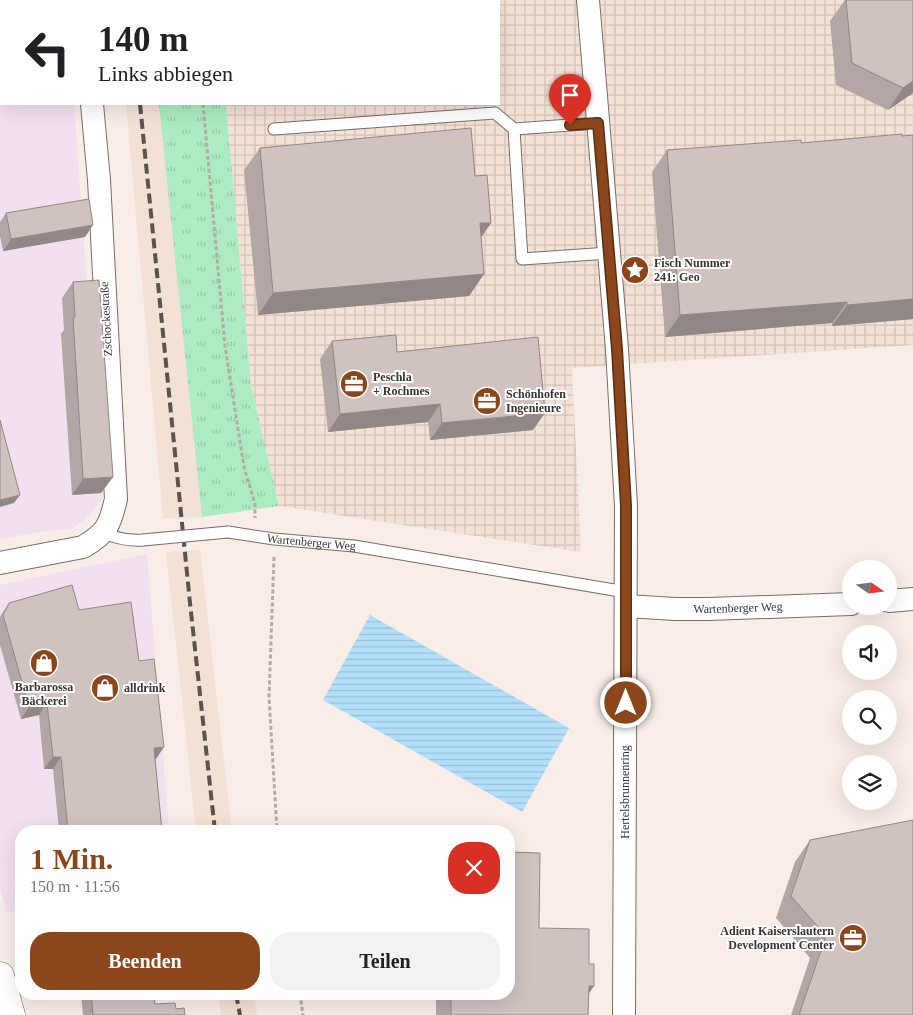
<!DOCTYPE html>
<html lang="de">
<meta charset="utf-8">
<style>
:root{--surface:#fff;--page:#f2f2f2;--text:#202124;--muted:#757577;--accent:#8b471b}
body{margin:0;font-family:Georgia,serif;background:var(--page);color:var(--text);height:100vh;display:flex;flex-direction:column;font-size:19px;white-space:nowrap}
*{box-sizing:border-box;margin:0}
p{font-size:16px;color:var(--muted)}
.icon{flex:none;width:28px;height:28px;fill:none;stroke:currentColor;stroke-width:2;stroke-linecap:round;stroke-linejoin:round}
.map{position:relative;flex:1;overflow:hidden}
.details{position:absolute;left:15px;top:825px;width:500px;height:175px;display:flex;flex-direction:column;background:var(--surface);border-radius:20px;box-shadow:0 5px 20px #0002}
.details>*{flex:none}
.guide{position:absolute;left:0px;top:0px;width:500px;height:105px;box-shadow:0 5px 20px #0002;background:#fff;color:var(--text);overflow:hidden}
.needle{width:32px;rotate:104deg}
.fabs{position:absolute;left:842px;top:560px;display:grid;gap:10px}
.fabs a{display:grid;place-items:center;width:55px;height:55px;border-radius:50%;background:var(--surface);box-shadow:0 5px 20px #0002;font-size:25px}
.pin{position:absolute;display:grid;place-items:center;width:42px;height:42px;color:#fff;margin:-51px -21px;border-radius:50% 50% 50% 0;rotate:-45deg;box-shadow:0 0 5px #0007}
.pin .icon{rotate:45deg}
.me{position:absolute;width:55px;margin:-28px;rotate:0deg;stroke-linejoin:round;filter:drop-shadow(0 0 4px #0008)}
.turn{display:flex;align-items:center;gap:18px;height:105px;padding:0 15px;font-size:22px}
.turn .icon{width:65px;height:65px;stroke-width:2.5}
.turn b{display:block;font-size:35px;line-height:42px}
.round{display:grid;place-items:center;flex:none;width:52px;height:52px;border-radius:20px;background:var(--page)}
.overview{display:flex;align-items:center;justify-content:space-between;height:85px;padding:0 15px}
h1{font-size:30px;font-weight:800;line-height:38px;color:var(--accent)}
.button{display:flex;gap:10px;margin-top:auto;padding:10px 15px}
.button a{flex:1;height:58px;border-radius:20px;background:var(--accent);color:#fff;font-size:20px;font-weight:800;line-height:58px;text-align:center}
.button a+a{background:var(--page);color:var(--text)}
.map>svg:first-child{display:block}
.commercial{fill:#f2dfef}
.industrial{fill:url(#industrial-grid)}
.built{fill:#f4e1d6}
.grass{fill:url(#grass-tufts)}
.water{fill:url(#water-rules)}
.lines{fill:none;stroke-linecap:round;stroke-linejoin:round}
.service-casing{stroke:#776d68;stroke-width:13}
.minor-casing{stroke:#776d68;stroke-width:24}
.secondary-casing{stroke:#776d68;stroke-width:29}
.path{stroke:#b4aaa6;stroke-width:3;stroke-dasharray:4 2.5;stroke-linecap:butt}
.service{stroke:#fff;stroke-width:11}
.minor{stroke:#fff;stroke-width:22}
.secondary{stroke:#fff;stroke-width:28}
.rail{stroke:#5a5451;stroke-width:4;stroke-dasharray:10 5;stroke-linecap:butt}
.service-bridge-casing{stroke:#776d68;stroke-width:13;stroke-linecap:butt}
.service-bridge{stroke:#fff;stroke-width:11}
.wall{fill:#b2a7a4}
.shaded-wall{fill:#918886}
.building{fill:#cfc2bf;stroke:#918886}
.route-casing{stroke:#5a2e12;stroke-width:12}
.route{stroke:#8b471b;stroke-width:9}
.labels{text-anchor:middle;stroke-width:4;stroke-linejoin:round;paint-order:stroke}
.poi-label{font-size:12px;font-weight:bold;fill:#393432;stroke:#fff;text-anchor:start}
.street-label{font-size:12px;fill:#393432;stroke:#fff}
</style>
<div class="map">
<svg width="913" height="1015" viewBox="0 0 913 1015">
<defs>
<pattern id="industrial-grid" width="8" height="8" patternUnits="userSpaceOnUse" patternTransform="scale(1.25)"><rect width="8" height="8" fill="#f4e1d6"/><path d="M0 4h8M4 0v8" fill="none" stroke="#d2c2b8"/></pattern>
<pattern id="grass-tufts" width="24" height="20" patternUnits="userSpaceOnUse" patternTransform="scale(1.25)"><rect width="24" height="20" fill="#acecc0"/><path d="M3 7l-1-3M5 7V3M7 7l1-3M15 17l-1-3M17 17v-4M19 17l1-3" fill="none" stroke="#95cba5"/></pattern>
<pattern id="water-rules" width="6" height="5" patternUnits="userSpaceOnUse" patternTransform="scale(1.25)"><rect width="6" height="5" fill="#b2dffa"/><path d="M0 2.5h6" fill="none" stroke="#9ac0d7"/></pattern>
</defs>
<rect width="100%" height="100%" fill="#f9ede7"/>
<path class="commercial" d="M0,0L1,1V104H74L102,499L85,519L71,529L45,531L0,539Z
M147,554L169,831H21V909L7,913L0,888V585Z"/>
<path class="industrial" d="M217,0H913V345L572,368L581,552L279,506L251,385L226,104H499V1H217Z"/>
<path class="built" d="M126,104H162L202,517L163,519Z
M200,550L232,831H196L166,552Z
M218,994H254L257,1015H221Z"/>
<path class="grass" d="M159,104H226L251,385L279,506L202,517Z"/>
<path class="water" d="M370,615L569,728L522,812L323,700Z"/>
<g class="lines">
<defs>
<g id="service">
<path d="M274,129L495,113L514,129L598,123"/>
<path d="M514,129L522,259L609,253"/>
<path d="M103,532C117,539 128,541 143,540"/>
<path id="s1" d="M228,532L274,539L354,546L626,592"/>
</g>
<g id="minor">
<path d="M83,0V1"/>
<path d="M588,0L617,349L626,506L624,1015"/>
<path d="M0,563L83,547C107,533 110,525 116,499L99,180L92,104"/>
<path d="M889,601L913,599"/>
<path id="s2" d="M626,606L675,609H709L851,604"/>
</g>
<path id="secondary" d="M0,976L11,1015"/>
</defs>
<use href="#service" class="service-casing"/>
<use href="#minor" class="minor-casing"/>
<use href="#secondary" class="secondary-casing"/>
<path class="path" d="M193,0V1
M203,104L225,346L244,467L255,504V518
M274,557L269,697L277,831
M300,994L303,1015"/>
<use href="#service" class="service"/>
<use href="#minor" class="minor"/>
<use href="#secondary" class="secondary"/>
<path class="rail" d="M130,0V1
M140,104L190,603L215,831
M236,994L240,1015"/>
<defs>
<path id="service-bridge" d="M143,540L228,532"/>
</defs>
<use href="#service-bridge" class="service-bridge-casing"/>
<use href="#service-bridge" class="service-bridge"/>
</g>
<path class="wall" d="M273,0H479L478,1H273Z
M845,0H913V93L888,110L836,85L830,21Z
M913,135V319L832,326V323L665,337L652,172L667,150L801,143Z
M260,148L475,176L491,223L481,237L484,274L469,296L258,315L244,170Z
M6,213L85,237L3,251L0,236V222Z
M73,282L113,477L101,493L72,495L61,334L64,330L62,298Z
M332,341L397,352L533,430L430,440L428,422L328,432L320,359Z
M9,603L79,610L139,661L156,759H155L162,831H59L53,769H44L39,715L21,719L0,645V617Z
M810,840L913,1015H791L810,958L776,918L795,862Z
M539,928L594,986L589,993L588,1015H436V994H509Z
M81,994H154L155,1004L176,1009L185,1015H83Z"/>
<path class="shaded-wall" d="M309,0H479L478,1H297Z
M0,56H1V74H0Z
M913,81V93L888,110L903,88Z
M480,223H491L476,245Z
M93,225L85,237L3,251L11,239Z
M484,274L469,296L258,315L273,293Z
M913,299V319L832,326L847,305Z
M847,302L832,323L665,337L680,315Z
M440,404L428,422L328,432L340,414Z
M545,413L533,430L430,440L442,423Z
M113,477L101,493L72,495L83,479Z
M20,495L14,503L0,507V500Z
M47,703L39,715L21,719L29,707Z
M164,747L156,759L146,760L154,748Z
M53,757H61L53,769H44Z
M589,986H594L578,1008Z"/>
<path class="building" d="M0,0H71V1H1V56H0Z
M290,0H309L297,1H290Z
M846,0H913V81L903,88L852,63Z
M471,128L475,176L487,175L491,223H480L484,274L273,293L260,148Z
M902,134V136L913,135V299L847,305V302L680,315L667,150L801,140V143Z
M89,199L93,225L11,239L6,213Z
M99,280L113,477L83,479L73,318L75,317L73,282Z
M396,335L397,352L538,337L545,413L442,423L440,404L340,414L332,341Z
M0,420L20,495L0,500Z
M72,585L79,610L131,602L139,661L154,659L164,747L154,748L162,831H68L61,757H53L47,703L29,707L3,615L9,603Z
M913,820V1015H799L826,936L791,896L810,840Z
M509,852L540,853L539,928L589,929V964H594V986H589L588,1015H451V994H509Z
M91,994H154L155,1004L175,1003L176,1009L184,1008L185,1015H93Z"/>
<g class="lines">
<defs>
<path id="route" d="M570,125L598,123L617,349L626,506V703"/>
</defs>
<use href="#route" class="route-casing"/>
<use href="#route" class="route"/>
</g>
<defs>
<symbol id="sight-disc" viewBox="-11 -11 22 22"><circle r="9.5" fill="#8b471b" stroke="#fff"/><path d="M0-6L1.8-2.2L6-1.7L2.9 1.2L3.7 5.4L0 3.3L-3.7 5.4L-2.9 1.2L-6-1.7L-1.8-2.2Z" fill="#fff"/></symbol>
<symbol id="office-disc" viewBox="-11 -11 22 22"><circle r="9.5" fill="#8b471b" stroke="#fff"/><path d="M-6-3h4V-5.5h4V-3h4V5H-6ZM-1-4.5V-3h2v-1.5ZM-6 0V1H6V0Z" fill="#fff"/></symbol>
<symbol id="shop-disc" viewBox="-11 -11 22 22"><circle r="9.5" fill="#8b471b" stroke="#fff"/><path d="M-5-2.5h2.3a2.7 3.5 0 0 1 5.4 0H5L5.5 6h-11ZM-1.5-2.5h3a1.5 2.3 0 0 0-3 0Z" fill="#fff"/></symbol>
</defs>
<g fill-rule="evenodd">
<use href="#sight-disc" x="619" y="254" width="32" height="32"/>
<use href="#office-disc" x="338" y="368" width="32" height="32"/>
<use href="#office-disc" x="471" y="385" width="32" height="32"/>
<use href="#shop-disc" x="28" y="647" width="32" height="32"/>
<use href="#shop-disc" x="89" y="672" width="32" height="32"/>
<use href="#office-disc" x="837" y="922" width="32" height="32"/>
</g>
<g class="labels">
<g class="poi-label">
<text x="654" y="267">Fisch Nummer<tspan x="654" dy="14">241: Geo</tspan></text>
<text x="373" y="381">Peschla<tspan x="373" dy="14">+ Rochmes</tspan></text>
<text x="506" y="398">Schönhofen<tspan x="506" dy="14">Ingenieure</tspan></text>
<text x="44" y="691" text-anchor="middle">Barbarossa<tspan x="44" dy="14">Bäckerei</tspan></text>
<text x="124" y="692">alldrink</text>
<text x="834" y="935" text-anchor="end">Adient Kaiserslautern<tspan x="834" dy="14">Development Center</tspan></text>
</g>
<g class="street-label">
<text transform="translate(106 319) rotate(-93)" y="4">Zschockestraße</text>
<text dy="4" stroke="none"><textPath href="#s1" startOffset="84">Wartenberger Weg</textPath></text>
<text dy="4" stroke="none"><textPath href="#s2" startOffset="112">Wartenberger Weg</textPath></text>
<text transform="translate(625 792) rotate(-90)" y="4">Hertelsbrunnenring</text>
</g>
</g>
</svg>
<div class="fabs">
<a><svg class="needle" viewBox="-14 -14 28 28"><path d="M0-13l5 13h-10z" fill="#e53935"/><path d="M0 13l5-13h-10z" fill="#757577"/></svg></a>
<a><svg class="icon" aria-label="sound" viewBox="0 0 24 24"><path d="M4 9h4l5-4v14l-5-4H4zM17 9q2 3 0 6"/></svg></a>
<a><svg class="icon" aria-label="search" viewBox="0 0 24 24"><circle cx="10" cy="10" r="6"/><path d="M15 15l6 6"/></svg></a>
<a><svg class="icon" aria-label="layers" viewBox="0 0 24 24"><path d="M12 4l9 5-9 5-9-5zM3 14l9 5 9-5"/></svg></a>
</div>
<div class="pin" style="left:570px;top:125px;background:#d93025"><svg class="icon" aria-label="arrive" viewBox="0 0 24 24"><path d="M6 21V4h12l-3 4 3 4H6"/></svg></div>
<svg class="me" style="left:626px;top:703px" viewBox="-20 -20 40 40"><circle r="17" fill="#8b471b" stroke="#fff" stroke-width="3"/><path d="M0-11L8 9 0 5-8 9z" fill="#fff"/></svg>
<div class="guide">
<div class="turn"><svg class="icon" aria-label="left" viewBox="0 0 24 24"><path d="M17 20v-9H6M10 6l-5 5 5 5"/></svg><div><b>140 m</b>Links abbiegen</div></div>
</div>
<section class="details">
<div class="overview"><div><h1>1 Min.</h1><p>150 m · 11:56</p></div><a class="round" style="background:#d93025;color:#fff"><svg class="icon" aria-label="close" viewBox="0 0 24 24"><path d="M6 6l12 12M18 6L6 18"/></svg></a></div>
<div class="button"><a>Beenden</a><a>Teilen</a></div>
</section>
</div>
